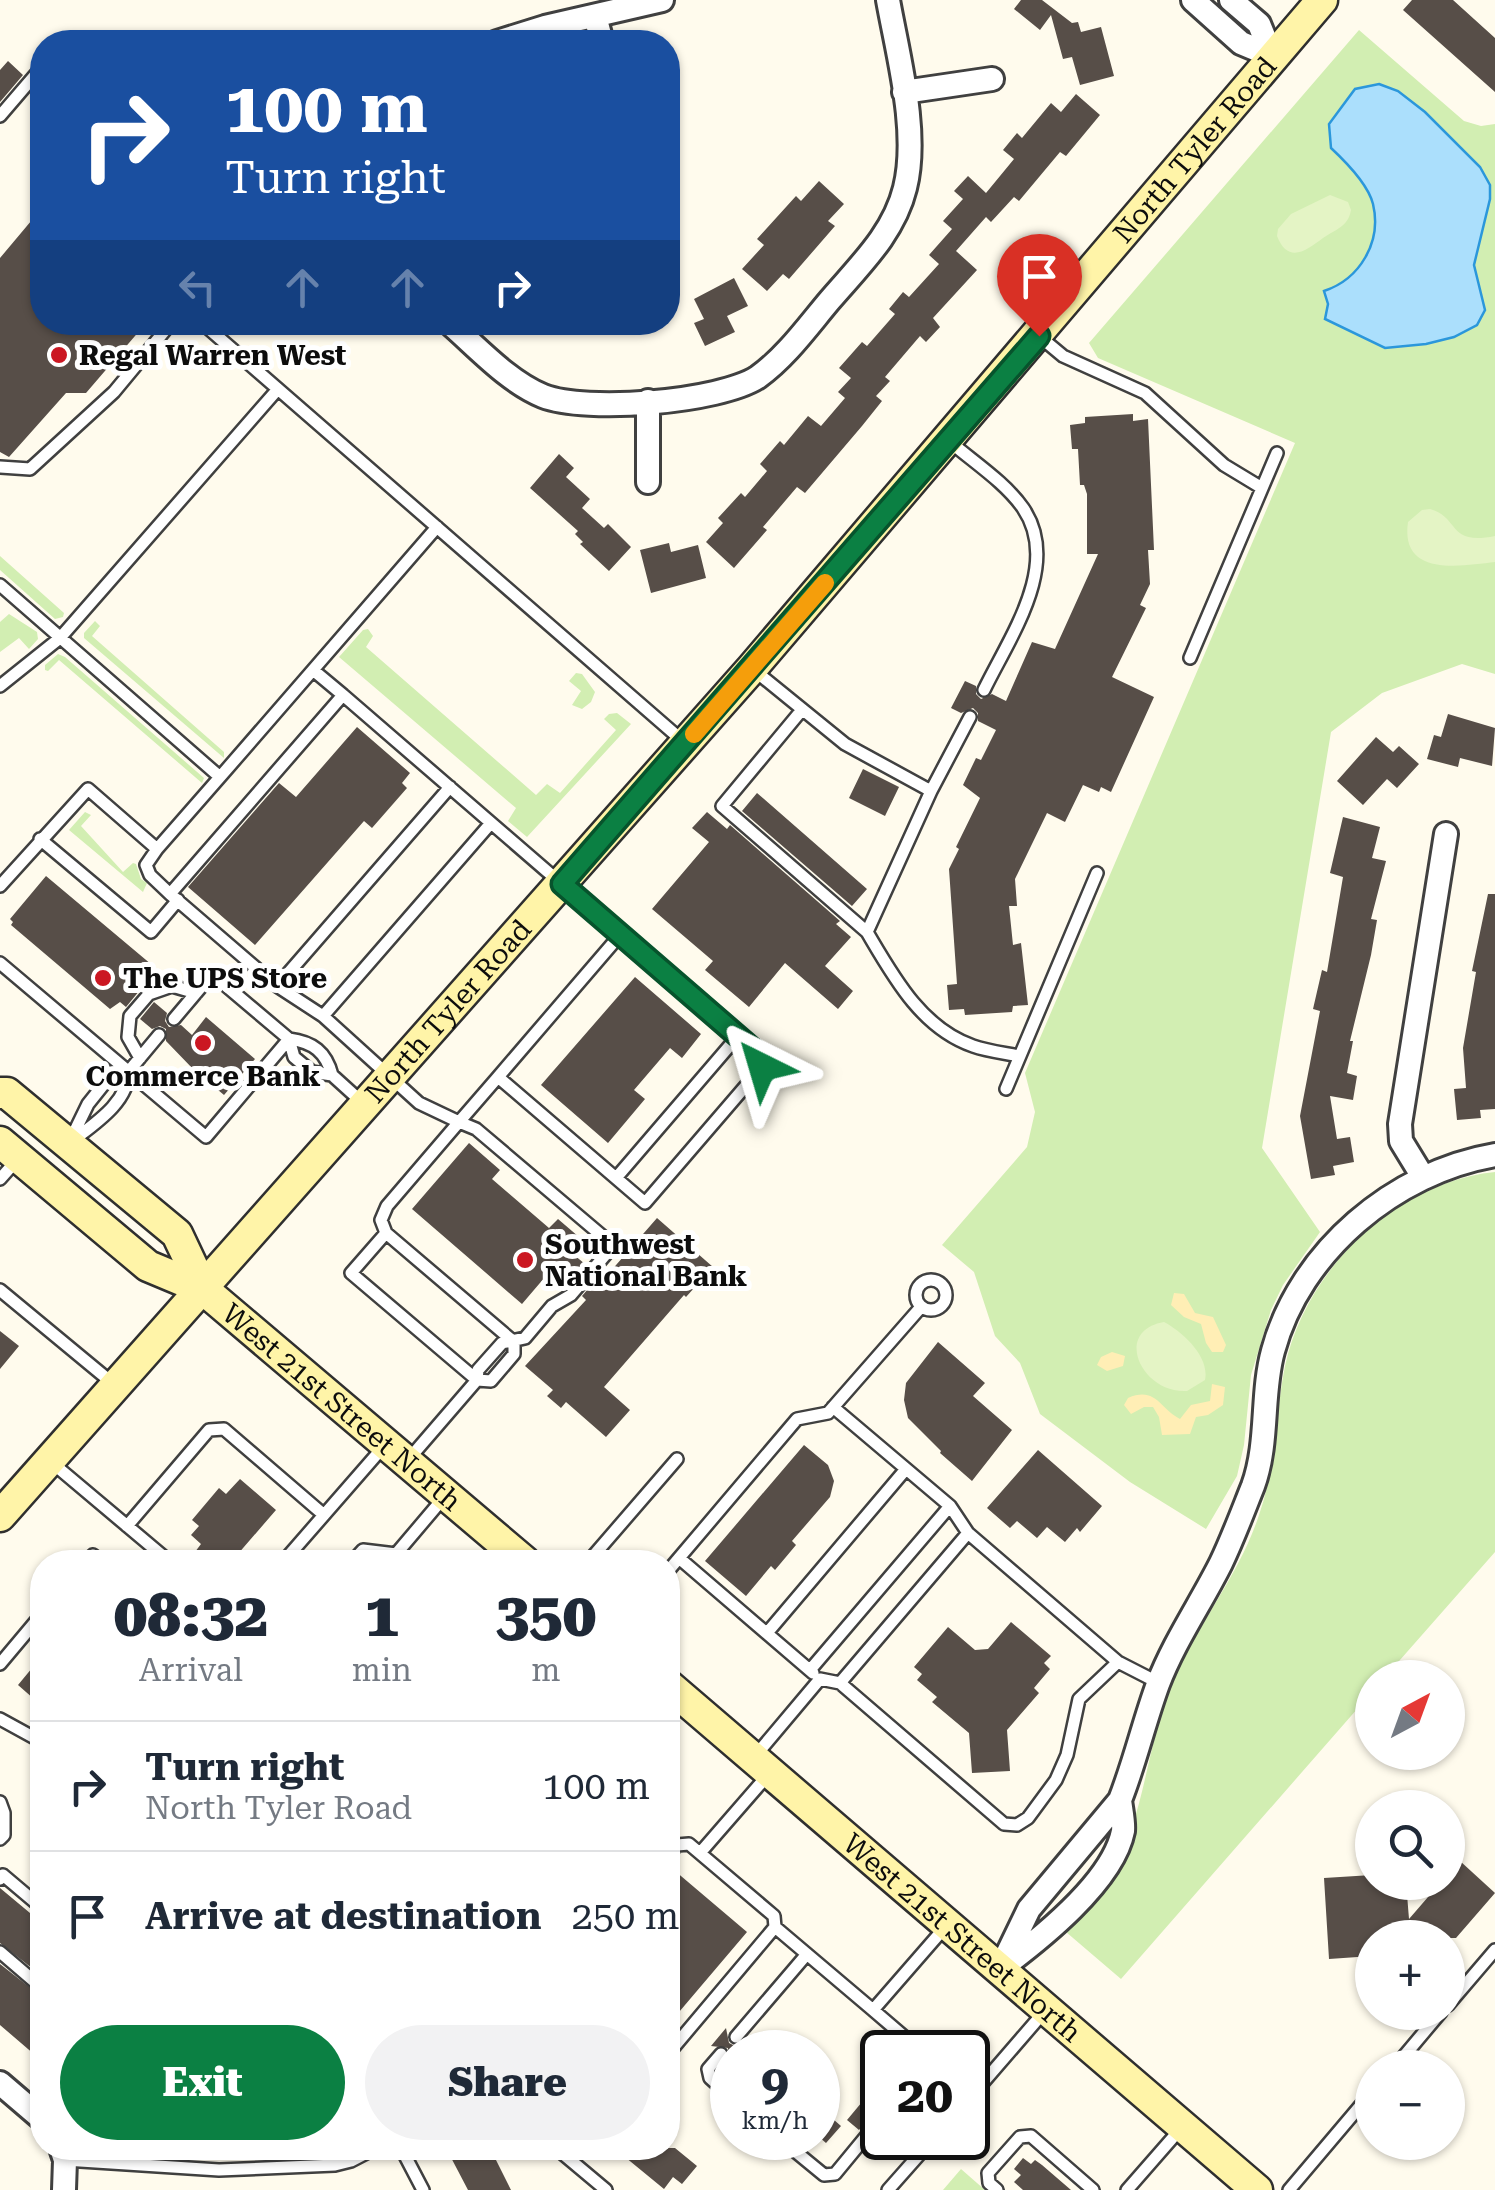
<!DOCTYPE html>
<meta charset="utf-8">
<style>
:root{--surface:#fff;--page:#f2f2f3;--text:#1f2937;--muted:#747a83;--line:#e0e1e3;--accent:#0b8043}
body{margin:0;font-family:"Roboto Serif",serif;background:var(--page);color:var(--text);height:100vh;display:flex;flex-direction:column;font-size:38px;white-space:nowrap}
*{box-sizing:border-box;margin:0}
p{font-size:32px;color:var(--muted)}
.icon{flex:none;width:55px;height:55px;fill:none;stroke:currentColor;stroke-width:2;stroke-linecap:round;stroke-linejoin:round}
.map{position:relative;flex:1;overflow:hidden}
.side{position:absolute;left:30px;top:1550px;width:650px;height:610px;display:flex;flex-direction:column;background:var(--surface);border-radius:40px;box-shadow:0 2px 8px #0004}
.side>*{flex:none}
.hud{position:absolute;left:30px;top:30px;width:650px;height:305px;border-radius:40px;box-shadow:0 2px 8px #0004;background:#1a4fa0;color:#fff;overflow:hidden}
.needle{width:65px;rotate:41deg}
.controls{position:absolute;left:1355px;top:1660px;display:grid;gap:20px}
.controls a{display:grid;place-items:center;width:110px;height:110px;border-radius:50%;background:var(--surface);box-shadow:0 2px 8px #0004;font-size:50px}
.speed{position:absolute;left:710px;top:2030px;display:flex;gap:20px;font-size:50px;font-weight:700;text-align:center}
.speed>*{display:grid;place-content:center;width:130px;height:130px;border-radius:50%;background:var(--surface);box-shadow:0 2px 8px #0004;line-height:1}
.speed small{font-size:25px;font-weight:400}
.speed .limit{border:5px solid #111;border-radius:15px;background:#fff;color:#111}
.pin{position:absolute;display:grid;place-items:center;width:85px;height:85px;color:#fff;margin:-102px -42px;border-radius:50% 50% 50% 0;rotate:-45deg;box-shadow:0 0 10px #0007}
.pin .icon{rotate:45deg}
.me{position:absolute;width:110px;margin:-55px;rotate:320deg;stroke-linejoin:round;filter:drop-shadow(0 0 8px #0008)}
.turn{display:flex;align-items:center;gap:35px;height:210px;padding:0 30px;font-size:45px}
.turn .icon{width:130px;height:130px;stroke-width:2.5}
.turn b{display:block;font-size:70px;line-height:85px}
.lanes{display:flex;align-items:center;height:95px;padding:0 30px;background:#0003;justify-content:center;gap:50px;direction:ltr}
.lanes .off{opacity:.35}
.eta{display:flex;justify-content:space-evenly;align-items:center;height:170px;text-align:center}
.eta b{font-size:60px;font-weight:800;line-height:70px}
.primary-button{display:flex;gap:20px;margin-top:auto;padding:20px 30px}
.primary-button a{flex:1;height:115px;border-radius:60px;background:var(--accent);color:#fff;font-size:40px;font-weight:800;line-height:115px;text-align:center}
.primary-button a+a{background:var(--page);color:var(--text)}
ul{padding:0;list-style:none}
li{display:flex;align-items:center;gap:30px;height:130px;padding:0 30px;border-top:2px solid var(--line)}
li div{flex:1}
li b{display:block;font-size:38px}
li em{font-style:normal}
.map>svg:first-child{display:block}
.green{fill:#d2eeb2}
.sand{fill:#ffeeb5}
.pitch{fill:#e4f4c5}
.water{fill:#abdffc;stroke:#2b97db;stroke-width:2.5}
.building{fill:#574e48}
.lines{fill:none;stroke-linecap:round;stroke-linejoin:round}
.lane-casing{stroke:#404040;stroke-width:16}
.street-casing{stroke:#404040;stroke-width:28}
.secondary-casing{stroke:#2f2f2f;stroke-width:35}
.lane{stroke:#fff;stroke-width:11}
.street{stroke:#fff;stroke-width:22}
.secondary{stroke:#fff4a8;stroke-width:30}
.route-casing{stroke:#07532c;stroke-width:25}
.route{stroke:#0b8043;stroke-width:18}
.slow{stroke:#f59e0b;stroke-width:18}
.poi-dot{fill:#cb1722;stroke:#fff;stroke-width:4}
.labels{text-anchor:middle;stroke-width:10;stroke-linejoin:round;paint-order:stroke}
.street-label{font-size:28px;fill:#0d0d0d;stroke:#fff}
.poi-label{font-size:28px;font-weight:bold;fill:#0d0d0d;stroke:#fff;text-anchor:start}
</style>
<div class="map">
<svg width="1495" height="2190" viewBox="0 0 1495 2190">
<rect width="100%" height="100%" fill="#fffbed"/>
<path class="green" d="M1359,30L1464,121L1481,126L1495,124V674L1462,664L1382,693L1331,732L1262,1148L1320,1232L1283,1285L1271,1310L1251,1375L1244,1445L1237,1476L1206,1529L1130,1482L1040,1414L1020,1363L995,1336L974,1272L942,1245L1027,1147L1035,1112L1025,1073L1295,443L1098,358L1089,343Z
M0,556L64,613L63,617L55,619L0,570Z
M9,614L37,632L38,639L29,649L19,638L0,652V622Z
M95,621L100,626L92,636L224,752V758L84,638V633Z
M368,629L373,636L366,647L536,795L547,784L560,793L616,730L604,719L609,714L617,713L631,724L527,837L508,821L516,808L339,657L363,630Z
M58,654L65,657L204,778L202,783L59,660L48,671L45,670V665Z
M576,673L582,674L595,692L591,702L582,709L572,705L581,691L569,681Z
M85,812L91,815L81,826L123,872L133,863L136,864L141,879L147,883L143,892L69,830Z
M1495,1172V1552L1385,1677L1372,1678V1692L1121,1979L1066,1932C1090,1900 1119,1869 1131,1830C1148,1780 1153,1725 1175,1677C1200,1621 1240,1573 1259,1515C1276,1466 1275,1416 1285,1366C1306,1269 1396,1182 1495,1172Z
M961,2169L985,2190H943Z"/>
<path class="sand" d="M1174,1293L1184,1294L1195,1313L1213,1317L1226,1345L1223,1352H1212L1206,1343L1201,1324L1184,1317L1171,1305Z
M1112,1352L1125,1356L1123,1366L1107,1371L1097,1365L1101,1357Z
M1212,1384L1225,1387L1223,1405L1208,1415L1196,1417L1190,1434L1162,1435L1159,1417L1153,1407H1144L1131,1414L1124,1405L1128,1398C1156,1386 1160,1409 1180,1419L1191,1405L1210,1401Z"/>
<path class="pitch" d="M1330,195L1348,202L1351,210C1348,227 1336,229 1323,238C1306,251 1288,264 1277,236L1278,229L1291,214Z
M1430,509C1460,517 1447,546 1495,536V562C1460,566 1400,577 1408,522L1422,510Z
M1164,1322C1183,1332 1210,1357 1205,1380L1187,1391C1142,1394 1112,1331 1164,1322Z"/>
<path class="water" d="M1379,84L1398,91L1425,112L1480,167L1490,185V199L1474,265L1485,310L1477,325L1454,337L1426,344L1385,348L1325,319L1328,304L1324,291C1360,279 1382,242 1373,204C1368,184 1346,162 1331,148L1329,124L1355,89Z"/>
<path class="building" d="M1021,0H1042L1072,23L1078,22L1081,32L1101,27L1114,76L1080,85L1072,57L1063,59L1051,15L1040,30L1014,9Z
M1412,0H1453L1495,38V92L1403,10Z
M8,61L23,75L0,102V70Z
M1076,94L1100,115L1066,156L1060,152L1019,201L1014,197L991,222L986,217L956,251L977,270L933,318L940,327L926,342L920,336L885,377L890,381L876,396L882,401L862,426L805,493L797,487L763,527L767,530L734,568L706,542L723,523L718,518L741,493L745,497L767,471L760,464L780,441L784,445L808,416L821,426L845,398L838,392L851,378L839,368L862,342L867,346L895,314L889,309L903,292L909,297L939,264L929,255L952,229L943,221L963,199L954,191L968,176L986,193L1014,159L1003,150L1017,133L1022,138L1051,103L1061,112Z
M819,181L844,204L828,221L835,226L789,279L783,274L767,291L742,269L764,245L757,239L796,196L801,201Z
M42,208V322H147L86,393H66L9,457L0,452V258Z
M734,278L748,306L727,316L735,332L705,346L694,323L704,319L694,299Z
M1133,414V421L1148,419L1154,550H1148L1150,584L1140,605L1146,608L1112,677L1154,697L1111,792L1101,787L1099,792L1083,785L1065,822L1047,813L1015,879L1017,906H1009L1013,945L1021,943L1028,1005L1013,1006L1012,1012L965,1015L964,1009L949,1010L947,985L957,984L949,869L959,849L956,847L980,798L963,785L976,758L981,760L996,730L978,721V713L973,708L961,713L951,708L965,681L976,686V694L981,699L992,694L1006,701L1032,642L1055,649L1098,554H1087V494L1084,485H1080L1078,449H1072L1070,425L1085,423V417Z
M559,454L574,468L566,477L590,499L582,508L604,528L608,524L631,547L609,571L580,544L583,542L575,534L578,531L530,488Z
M669,543L671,552L698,545L706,578L651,593L640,550Z
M1448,714L1495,728L1492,766L1460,758L1458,767L1427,759L1434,735L1441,737Z
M357,727L410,773L402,783L407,788L372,828L364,821L255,945L188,887L279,783L296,797Z
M1376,737L1393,752L1399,746L1419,764L1397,788L1387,779L1363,805L1337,781Z
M863,769L899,787L885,816L849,798Z
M757,793L867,889L852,906L742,811Z
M707,812L727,829L730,825L840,921L836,924L851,937L825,966L853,991L838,1009L785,963L749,1007L705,970L713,961L652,909L709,842L692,828Z
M1343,817L1380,827L1372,858L1386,861L1371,919L1377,920L1371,955L1350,1041H1353L1347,1073L1357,1076L1353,1100L1330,1096L1337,1139L1350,1137L1354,1162L1333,1166L1335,1175L1311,1179L1300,1116L1320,1011L1313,1009L1322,970L1327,972L1343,877L1330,873Z
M46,876L152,965L134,986L140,990L126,1007L120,1002L110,1009L11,925L13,922L10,919Z
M1488,894H1495V1109L1480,1110L1481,1118L1457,1120L1454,1089L1466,1088L1463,1048L1476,972L1472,971Z
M635,977L701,1034L682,1058L670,1048L634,1090L645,1099L608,1143L541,1085Z
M154,1002L167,1013L165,1021L169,1027L181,1025L192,1035L206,1017L255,1059L224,1095L205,1079L196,1089L185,1080L194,1070L166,1041V1029L160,1026L152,1029L140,1019Z
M469,1143L500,1170L492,1179L549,1228L558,1219L579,1237L568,1250L585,1264L568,1284L551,1270L522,1304L412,1209Z
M657,1218L713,1267L686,1297L684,1295L604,1387L630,1410L606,1437L566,1402L561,1408L547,1396L553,1390L525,1366L586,1300L582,1296L599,1276L603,1280Z
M0,1331L19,1346L0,1369Z
M938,1342L985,1383L973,1396L1012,1430L972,1481L940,1453L941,1451L908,1418L904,1400L906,1383Z
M804,1445L828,1465L834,1481L830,1497L792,1541L796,1545L775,1570L771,1566L746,1596L705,1561Z
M1038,1450L1102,1506L1080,1532L1077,1528L1065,1542L1047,1527L1037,1538L1017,1521L1010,1528L987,1508Z
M240,1479L276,1510L231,1562H207L195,1552L201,1544L191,1535L199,1526L192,1520L219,1488L226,1494Z
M1011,1622L1051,1656L1044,1663L1050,1669L1034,1688L1039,1693L1007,1730L1010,1771L972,1773L969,1733L932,1702L937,1697L917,1680L922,1674L914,1667L948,1627L975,1650L988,1649Z
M42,1656V1706L18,1685Z
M1460,1861L1495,1893L1456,1938H1372V1956L1329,1959L1324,1878L1372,1875V1882H1406L1409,1919L1441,1882H1448V1875Z
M668,1865L747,1932L668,2025Z
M0,1888L42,1923V1976L0,1943Z
M0,1964L42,1997V2061L0,2025Z
M726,2028L729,2043L735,2046L743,2043L754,2052H732V2064L728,2060V2048L711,2046Z
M882,2078V2108L875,2111L859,2130L847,2120Z
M818,2106L841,2126L826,2143L818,2136Z
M446,2148H490L511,2190H468Z
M614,2148H675L697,2166L682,2184L673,2177L664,2189Z
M1023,2158L1031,2164L1035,2160L1042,2165L1071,2190H1023L1014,2182L1021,2175L1014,2169Z"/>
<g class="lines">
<defs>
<path id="lane" d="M0,116L42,67
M201,322L685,743
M1039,336L1063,356L1145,393L1224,465L1262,488
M948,440C972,461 1005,482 1023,508C1062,565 1009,638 984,690
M0,467L30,469L114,392L172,322
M0,585L220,777L437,527
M1190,658L1277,453
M313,670L343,695
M754,670L845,744L931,791
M0,686L60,638L278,389
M801,711L722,806L867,932L931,791L970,717
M40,839L151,932L178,900
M157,849L146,865L150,875L170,894
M0,886L88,789L157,849L220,777
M867,932C893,976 921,1028 973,1046C987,1051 1004,1053 1019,1056
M0,963L206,1137L289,1039
M277,986L450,787
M323,1016L491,823
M174,1019L212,974L289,1039L294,1057L312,1072L332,1075L364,1104
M289,1039C313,1042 326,1052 332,1075
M140,1058L128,1037L130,1016L149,994L172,986L196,993
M498,1077L459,1122L419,1103L323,1016L277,986L170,894L343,695C483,816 623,936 762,1057V1067L645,1203L498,1077L620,935
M1006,1089L1097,873
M71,1142C94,1124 128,1103 129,1071
M69,1143L88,1104L112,1074L129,1071L159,1035
M616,1178L738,1036
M0,1179L16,1161
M386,1233L351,1273L477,1380L491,1381L514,1354V1342
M916 1295a15 15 0 1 1 30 0a15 15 0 1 1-30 0Z
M0,1290L116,1386
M833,1407L950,1506L968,1533
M408,1460L477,1380L478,1370L502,1343L525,1338L552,1306L571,1295L607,1253V1240L476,1129L459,1122L387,1206L381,1220L386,1233L514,1342
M50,1461L170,1562
M127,1526L209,1430L224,1429L324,1515
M396,1554L446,1495
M679,1558L797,1419L828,1413L921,1307
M87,1562L93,1555L102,1562
M283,1562L385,1445
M352,1562L363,1550L396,1554
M588,1562L677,1459
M668,1571L679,1558L813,1673
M767,1633L906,1469
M0,1664L42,1614
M810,1670L950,1506
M840,1683L1004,1824L1017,1825L1028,1818L1056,1780L1067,1755L1079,1699L1118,1662
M0,1719L42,1742
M756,1755L820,1679L840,1683L968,1533L1118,1662L1159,1683
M0,1802L4,1813V1835L0,1839
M700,1853L767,1776
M668,1856L677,1845L689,1844L774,1916L775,1927L668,2054
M0,1879L3,1875L42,1908
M775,1927L873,2010L947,1925
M0,1952L42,1988
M1448,2005L1495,1950
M873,2010L922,2052
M736,2037L807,1954
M721,2054L708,2069L710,2078L732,2098
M1394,2068L1441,2012
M968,2100L1044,2012
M779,2138L824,2175L835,2174L882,2117
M401,2148L423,2190
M556,2148L606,2190
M65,2160L219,2170L335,2165L351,2161L376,2148
M888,2190L934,2138
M997,2190L989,2183L988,2173L1020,2137L1031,2136L1093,2190
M1127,2190L1183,2126
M1289,2190L1372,2092"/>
<path id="street" d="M1193,0L1241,43L1272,56
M1231,0L1259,24L1272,56
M595,16L602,42
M497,42L545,27L662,0
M904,92L992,79
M448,322C477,347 507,381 543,396C586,413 720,402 758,377C786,357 808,326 830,300C860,265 894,233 905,188C919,132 898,56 888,0
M648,401V482
M1423,1177L1401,1141L1400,1124L1446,834
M1120,1800C1135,1762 1144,1722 1158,1684C1174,1642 1201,1603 1221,1563C1233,1538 1243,1511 1253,1486C1269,1442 1261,1394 1273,1351C1300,1251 1395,1172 1495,1155
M1120,1800C1121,1809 1124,1822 1123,1831C1113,1882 1039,1940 1000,1969L1029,1909Z
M0,2083L42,2119
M61,2148L65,2160L64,2190"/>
<g id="secondary">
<path d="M0,1093H7L177,1234L203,1289"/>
<path id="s1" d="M0,1142L148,1266L203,1289L525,1562"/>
<path id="s2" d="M0,1516L752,668L1322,0"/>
<path id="s3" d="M668,1685L1257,2190"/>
</g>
</defs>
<use href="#lane" class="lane-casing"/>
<use href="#street" class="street-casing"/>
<use href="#secondary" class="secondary-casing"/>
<use href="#lane" class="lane"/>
<use href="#street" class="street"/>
<use href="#secondary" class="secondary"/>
</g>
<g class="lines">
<defs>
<path id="route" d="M762,1067V1057L562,884L1039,336"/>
</defs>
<use href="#route" class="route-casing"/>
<use href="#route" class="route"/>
<path class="slow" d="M694,734L825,583"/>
</g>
<g class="poi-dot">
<circle cx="59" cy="355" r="10"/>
<circle cx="103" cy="978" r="10"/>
<circle cx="203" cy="1043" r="10"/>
<circle cx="525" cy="1260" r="10"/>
</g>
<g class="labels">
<g class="street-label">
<text dy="10" stroke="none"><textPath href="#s2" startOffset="1815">North Tyler Road</textPath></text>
<text dy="10" stroke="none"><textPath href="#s2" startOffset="675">North Tyler Road</textPath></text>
<text dy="10" stroke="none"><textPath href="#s1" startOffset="435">West 21st Street North</textPath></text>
<text dy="10" stroke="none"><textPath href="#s3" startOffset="388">West 21st Street North</textPath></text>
</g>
<g class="poi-label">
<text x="79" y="365">Regal Warren West</text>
<text x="123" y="988">The UPS Store</text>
<text x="203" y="1086" text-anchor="middle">Commerce Bank</text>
<text x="545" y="1254">Southwest<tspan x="545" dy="32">National Bank</tspan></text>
</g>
</g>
</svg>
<div class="controls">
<a><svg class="needle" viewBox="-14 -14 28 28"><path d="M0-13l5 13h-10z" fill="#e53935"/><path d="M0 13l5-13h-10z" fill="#747a83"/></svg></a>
<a><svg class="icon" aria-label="search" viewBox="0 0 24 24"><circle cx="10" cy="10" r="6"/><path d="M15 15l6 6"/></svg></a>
<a>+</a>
<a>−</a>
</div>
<div class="speed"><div>9<small>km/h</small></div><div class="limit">20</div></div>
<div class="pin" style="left:1039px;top:336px;background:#d93025"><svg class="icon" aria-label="arrive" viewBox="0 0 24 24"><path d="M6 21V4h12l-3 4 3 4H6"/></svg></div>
<svg class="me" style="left:762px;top:1067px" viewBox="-20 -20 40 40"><path d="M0-17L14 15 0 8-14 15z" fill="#0b8043" stroke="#fff" stroke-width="4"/></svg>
<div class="hud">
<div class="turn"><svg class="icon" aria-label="right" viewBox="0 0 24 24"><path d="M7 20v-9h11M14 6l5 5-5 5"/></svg><div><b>100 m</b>Turn right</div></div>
<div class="lanes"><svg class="icon off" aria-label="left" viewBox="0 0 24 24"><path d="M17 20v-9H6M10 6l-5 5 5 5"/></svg><svg class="icon off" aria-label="ahead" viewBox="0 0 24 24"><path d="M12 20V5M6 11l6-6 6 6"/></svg><svg class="icon off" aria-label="ahead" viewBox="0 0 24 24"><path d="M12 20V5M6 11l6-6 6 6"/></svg><svg class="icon" aria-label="right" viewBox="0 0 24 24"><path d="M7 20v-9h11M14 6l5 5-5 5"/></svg></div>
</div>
<section class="side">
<div class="eta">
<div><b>08:32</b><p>Arrival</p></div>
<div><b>1</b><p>min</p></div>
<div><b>350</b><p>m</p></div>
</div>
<ul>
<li><svg class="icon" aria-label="right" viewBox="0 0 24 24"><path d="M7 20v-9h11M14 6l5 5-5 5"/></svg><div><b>Turn right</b><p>North Tyler Road</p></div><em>100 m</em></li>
<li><svg class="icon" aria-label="arrive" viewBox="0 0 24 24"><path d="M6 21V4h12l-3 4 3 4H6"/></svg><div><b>Arrive at destination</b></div><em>250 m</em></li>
</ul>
<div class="primary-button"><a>Exit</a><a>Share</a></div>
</section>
</div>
